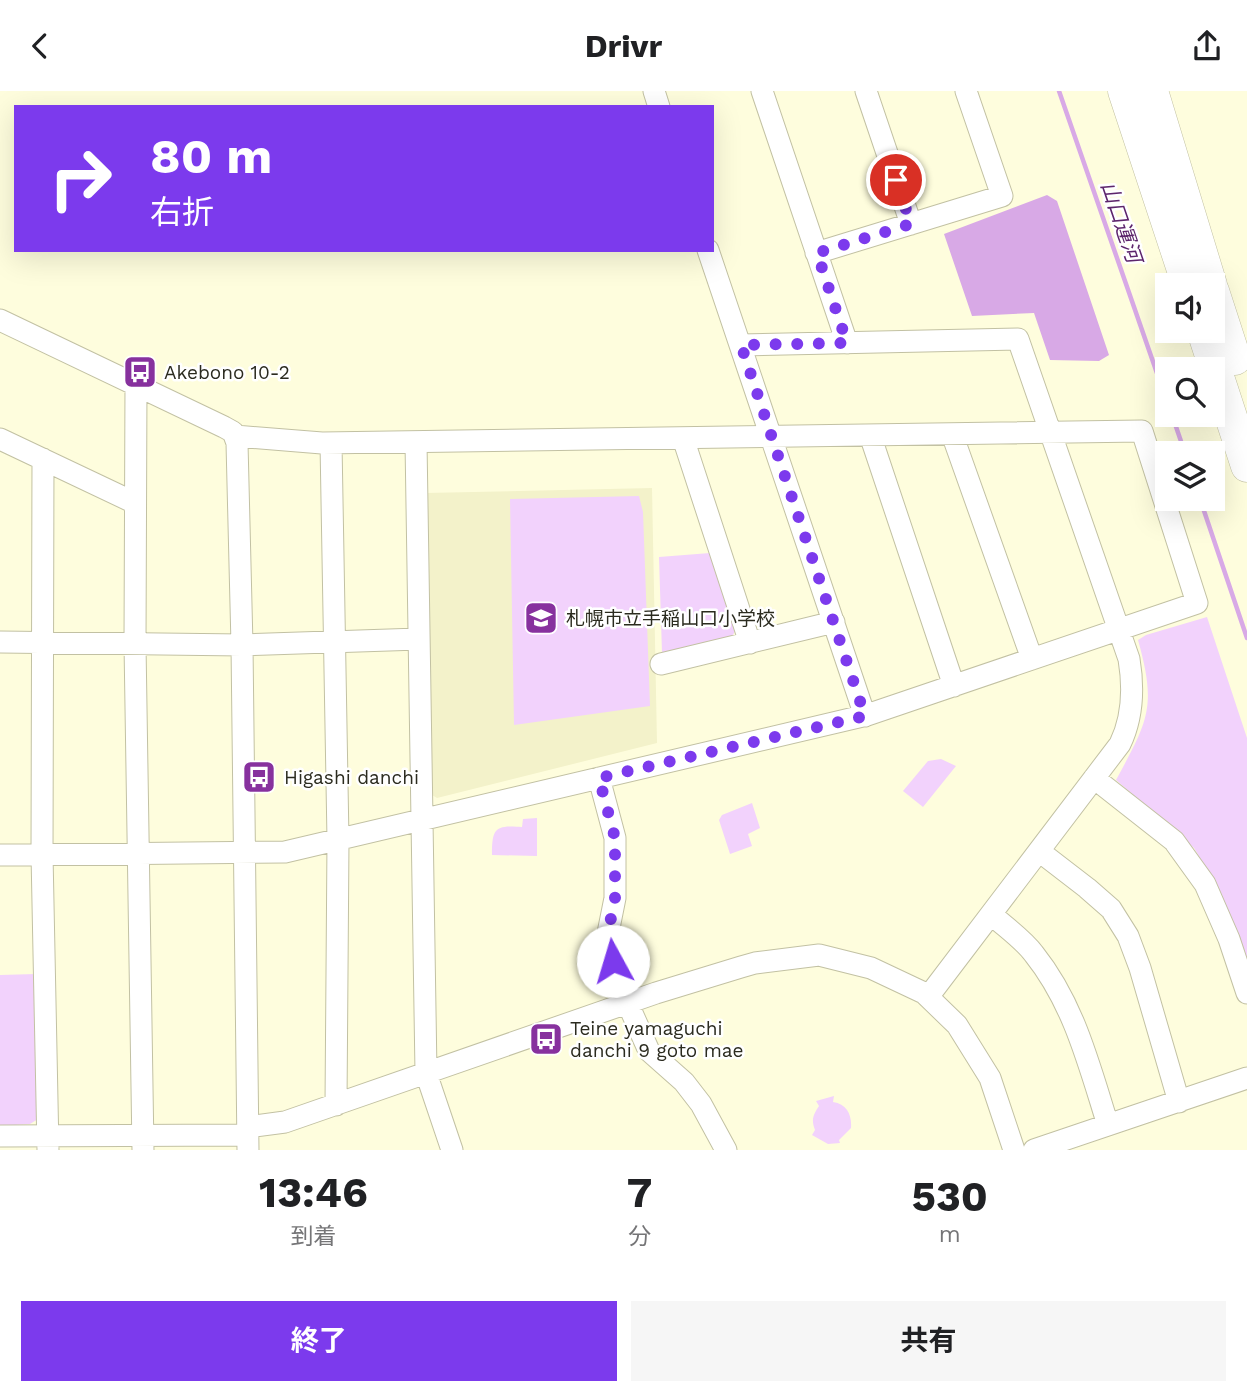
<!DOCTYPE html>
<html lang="ja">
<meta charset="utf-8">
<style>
:root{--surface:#fff;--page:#f6f6f6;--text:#202124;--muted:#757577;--accent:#7c3aed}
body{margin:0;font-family:"Work Sans","Noto Sans JP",sans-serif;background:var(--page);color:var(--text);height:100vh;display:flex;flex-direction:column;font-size:26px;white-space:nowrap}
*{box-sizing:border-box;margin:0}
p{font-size:23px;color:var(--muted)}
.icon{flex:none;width:38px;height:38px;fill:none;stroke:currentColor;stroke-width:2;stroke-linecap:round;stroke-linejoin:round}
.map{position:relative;height:1059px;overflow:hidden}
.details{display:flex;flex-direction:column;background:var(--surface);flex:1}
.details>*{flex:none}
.guide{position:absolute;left:14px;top:14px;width:700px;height:147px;border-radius:0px;box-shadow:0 7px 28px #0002;background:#7c3aed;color:#fff;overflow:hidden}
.buttons{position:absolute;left:1155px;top:182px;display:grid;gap:14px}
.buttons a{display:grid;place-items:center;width:70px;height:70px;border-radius:0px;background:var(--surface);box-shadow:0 7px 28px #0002;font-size:35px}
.pin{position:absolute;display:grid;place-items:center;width:60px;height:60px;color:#fff;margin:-30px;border:4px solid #fff;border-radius:50%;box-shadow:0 2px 7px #0007}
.me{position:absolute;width:77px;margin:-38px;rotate:354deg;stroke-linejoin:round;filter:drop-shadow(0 0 5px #0008)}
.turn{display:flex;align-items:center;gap:24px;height:147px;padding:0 21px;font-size:32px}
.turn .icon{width:91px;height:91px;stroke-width:2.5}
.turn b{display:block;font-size:49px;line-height:60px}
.eta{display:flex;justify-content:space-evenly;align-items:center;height:119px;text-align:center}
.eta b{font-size:42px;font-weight:700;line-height:49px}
.action{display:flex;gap:14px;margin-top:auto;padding:14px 21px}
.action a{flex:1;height:80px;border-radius:0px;background:var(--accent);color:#fff;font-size:28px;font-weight:700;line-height:80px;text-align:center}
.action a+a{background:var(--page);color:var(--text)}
header{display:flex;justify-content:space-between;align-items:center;height:91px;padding:0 21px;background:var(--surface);font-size:32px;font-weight:700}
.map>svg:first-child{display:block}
.built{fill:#f3f2ca}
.green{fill:#f2d2fc}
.water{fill:#d8a9e6}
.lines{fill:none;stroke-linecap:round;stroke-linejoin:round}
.stream{stroke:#d8a9e6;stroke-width:4.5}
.minor-casing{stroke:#c2c1a3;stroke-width:23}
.highway-casing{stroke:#c2c1a3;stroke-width:33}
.minor{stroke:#fff;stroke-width:21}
.highway{stroke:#fff;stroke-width:32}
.route{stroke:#7c3aed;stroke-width:12;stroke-dasharray:0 21.6}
.labels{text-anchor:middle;stroke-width:5;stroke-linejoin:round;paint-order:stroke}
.poi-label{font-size:19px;fill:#2b2b1f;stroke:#fff;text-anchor:start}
.water-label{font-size:21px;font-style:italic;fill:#5d256c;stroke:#fff}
</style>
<header><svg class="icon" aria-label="back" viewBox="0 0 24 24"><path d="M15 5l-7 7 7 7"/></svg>Drivr<svg class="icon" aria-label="share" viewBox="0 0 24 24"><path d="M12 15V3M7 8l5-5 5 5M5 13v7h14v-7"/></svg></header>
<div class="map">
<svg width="1247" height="1059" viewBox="0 0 1247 1059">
<rect width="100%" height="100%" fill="#fefddd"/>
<path class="built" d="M652,397L657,652L437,707L429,702L425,402Z"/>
<path class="green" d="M639,405L643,421L650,615L514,634L510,408Z
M710,462L735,540L731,548L662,562L659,466Z
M1207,526L1247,647V879L1222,804L1194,757L1116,689C1148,630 1157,616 1138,549L1146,544Z
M941,668L956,675L923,716L903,700L928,670Z
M752,712L760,737L748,743L752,755L730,763L719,729L722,724Z
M537,727V765L492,764C492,737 495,734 522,736L523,728Z
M36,883L38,1028L30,1033L0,1035V884Z
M834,1005L833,1011C847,1013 852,1024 851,1037L839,1049L840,1052L828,1053L812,1044L815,1039C811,1029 813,1024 819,1015L816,1010Z"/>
<path class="water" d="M1047,104L1057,110L1109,264L1099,270L1050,269L1034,222L972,225L944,143Z"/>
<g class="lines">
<path class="stream" d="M1059,0L1167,311
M1172,324L1185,362
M1200,408L1247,547"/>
<defs>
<path id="minor" d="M654,0L659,16
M762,0L847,252
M866,0L911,133
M708,159L865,625
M816,162L1002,105L966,0
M0,229L224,336L233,341L237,352L242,554L248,1059
M741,254L1018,248L1129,568C1134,598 1133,626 1120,653L928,906
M136,293L135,553L143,1059
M952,343L1032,568
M870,344L954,595
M683,347L750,552
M0,348L135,412
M416,351L426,982L452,1059
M331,352L338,749L336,1014
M43,368L42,763L48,1059
M0,551L242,554L419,548
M661,573L834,531
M599,687L615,747V807L607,847L619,893L649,960L684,991L701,1013L726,1059
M1094,687L1174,750L1205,793L1229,848L1247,902
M1039,760L1087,797L1111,818L1128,845L1140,877L1179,1011
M0,764L285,761L867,624L1197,512L1142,340L322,352L235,345
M991,823C1005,836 1023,848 1034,863C1074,913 1089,974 1108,1034
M248,1036L285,1031L656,902L741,876L755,872L819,864L871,877L924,902L957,934L990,987L1014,1059
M0,1045L248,1044
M1034,1059L1247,987"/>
<path id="highway" d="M1124,0L1188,194
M1152,0L1211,194
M1213,200L1235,268
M1203,240L1247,375"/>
</defs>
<use href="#minor" class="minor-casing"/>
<use href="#highway" class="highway-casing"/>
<use href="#minor" class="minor"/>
<use href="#highway" class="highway"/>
</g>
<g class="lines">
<path class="route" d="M613,870L607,847L615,807V747L599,687L865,625L741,254L847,252L817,162L911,133L896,89"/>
</g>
<defs>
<symbol id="bus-square" viewBox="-11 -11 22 22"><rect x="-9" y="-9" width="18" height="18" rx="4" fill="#87319e" stroke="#fff"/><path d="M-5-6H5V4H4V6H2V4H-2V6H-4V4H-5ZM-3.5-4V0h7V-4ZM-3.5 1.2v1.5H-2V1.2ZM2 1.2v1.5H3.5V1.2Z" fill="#fff"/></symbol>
<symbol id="school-square" viewBox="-11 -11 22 22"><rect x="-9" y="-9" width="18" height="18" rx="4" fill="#87319e" stroke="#fff"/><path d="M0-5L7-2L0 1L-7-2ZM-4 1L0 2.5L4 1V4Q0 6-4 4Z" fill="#fff"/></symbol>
</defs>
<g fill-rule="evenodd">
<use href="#bus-square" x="121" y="262" width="38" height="38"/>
<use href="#school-square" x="522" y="508" width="38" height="38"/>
<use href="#bus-square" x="240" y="667" width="38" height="38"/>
<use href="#bus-square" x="527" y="929" width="38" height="38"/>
</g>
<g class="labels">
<g class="poi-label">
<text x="164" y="288">Akebono 10-2</text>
<text x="566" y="534">札幌市立手稲山口小学校</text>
<text x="284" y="693">Higashi danchi</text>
<text x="570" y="944">Teine yamaguchi<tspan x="570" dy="22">danchi 9 goto mae</tspan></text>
</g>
<g class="water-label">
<text transform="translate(1121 131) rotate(71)" y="7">山口運河</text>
</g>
</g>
</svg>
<div class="buttons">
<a><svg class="icon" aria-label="sound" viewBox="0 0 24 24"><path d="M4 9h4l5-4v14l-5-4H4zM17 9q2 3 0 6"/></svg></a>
<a><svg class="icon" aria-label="search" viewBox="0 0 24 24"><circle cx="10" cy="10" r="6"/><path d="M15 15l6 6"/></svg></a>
<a><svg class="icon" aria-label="layers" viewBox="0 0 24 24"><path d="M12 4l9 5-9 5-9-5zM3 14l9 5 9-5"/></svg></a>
</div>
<div class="pin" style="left:896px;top:89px;background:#d93025"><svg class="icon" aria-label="arrive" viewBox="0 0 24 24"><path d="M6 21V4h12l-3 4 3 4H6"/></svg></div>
<svg class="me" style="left:613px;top:870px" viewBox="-20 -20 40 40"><circle r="19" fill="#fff"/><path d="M0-13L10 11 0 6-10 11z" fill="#7c3aed"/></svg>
<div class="guide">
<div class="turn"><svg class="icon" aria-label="right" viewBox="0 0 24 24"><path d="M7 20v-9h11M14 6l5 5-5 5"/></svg><div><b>80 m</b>右折</div></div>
</div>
</div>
<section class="details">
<div class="eta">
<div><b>13:46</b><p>到着</p></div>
<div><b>7</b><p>分</p></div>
<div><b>530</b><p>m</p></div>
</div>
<div class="action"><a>終了</a><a>共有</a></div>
</section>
